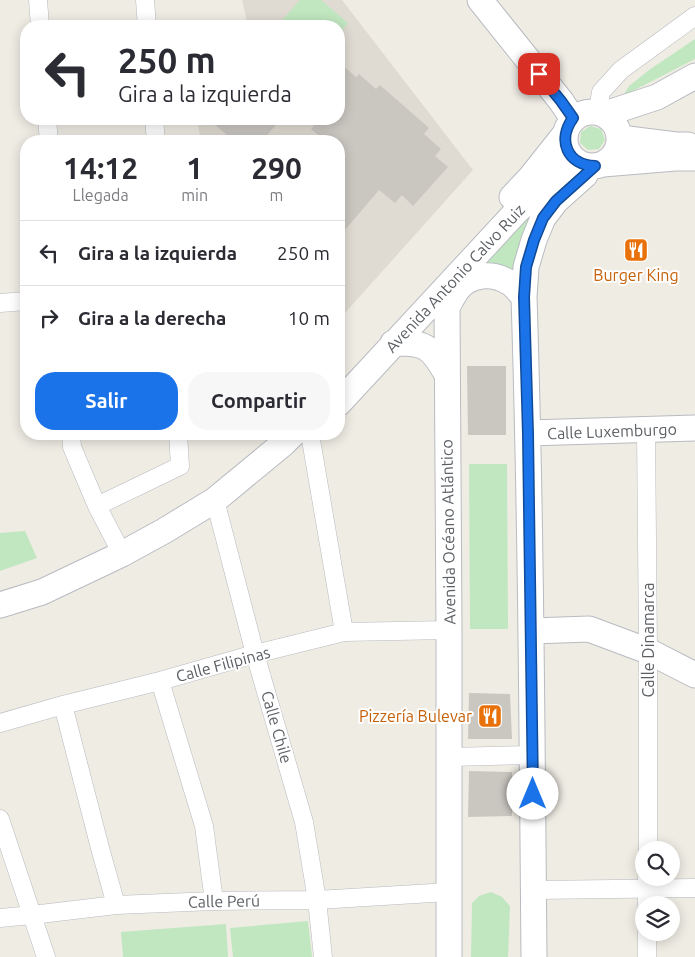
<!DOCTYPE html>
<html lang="es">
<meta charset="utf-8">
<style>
:root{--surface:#fff;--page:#f7f7f7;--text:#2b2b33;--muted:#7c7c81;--line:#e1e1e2;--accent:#1a73e8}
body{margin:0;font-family:Ubuntu,sans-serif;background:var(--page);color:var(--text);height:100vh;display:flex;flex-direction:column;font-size:19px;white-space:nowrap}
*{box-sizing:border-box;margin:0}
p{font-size:16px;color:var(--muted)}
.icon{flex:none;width:28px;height:28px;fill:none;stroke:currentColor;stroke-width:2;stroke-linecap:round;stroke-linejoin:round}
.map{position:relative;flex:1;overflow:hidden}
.side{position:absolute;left:20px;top:135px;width:325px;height:305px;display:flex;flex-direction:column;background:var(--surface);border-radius:20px;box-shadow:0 2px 12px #0003}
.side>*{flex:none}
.hud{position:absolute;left:20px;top:20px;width:325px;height:105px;border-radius:20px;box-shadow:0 2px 12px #0003;background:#fff;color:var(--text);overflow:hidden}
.tools{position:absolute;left:635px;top:841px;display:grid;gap:10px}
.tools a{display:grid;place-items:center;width:45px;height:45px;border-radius:50%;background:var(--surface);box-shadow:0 2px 12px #0003;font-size:25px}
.pin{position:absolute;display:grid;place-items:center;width:42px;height:42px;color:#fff;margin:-21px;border-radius:10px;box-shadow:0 2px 8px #0006}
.me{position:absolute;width:55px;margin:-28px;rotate:0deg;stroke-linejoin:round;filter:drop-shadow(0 0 4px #0008)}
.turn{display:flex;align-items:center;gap:18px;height:105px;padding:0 15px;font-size:22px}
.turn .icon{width:65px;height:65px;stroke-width:2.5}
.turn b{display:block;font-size:35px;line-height:42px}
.eta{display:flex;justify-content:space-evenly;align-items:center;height:85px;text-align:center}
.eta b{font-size:30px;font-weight:700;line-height:35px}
.button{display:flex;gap:10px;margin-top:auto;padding:10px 15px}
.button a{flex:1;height:58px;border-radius:20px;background:var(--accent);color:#fff;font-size:20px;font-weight:700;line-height:58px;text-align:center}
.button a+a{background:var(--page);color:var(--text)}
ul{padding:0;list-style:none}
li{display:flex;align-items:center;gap:15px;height:65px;padding:0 15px;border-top:1px solid var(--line)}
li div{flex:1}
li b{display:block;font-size:19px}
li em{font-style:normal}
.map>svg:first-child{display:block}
.education{fill:#dfdbd2}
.green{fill:#c1e7c0}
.building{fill:#cac7c1}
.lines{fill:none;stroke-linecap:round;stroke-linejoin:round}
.street-casing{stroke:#b7babf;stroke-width:19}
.secondary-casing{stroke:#b8bbc1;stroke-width:27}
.street{stroke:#fff;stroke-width:18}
.secondary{stroke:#fff;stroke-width:25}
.route-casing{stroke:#114b97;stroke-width:12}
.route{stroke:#1a73e8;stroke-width:9}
.labels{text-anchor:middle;stroke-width:4;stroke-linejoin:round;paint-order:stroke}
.food-label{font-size:16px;fill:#c56008;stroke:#fff}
.street-label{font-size:16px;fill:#5c6065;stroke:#fff}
</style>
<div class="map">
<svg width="695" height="957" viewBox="0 0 695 957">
<rect width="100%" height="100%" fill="#efece4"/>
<path class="education" d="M242,0H342L473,170L345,313L339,307V141H201L197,119H339V26H248Z"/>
<path class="green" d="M300,0H321L348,23L339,34V26H277Z
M695,39V59L623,96L629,86L649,70Z
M590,126L601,129L605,140L599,149L588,150L580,143L581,132Z
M559,185L518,278L473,267Z
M469,464H507L508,629H470Z
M25,531L37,558L0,571V533Z
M491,892L502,897L510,906L508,957H471L472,903L479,896Z
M308,921L312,957H233L230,928Z
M226,924L228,957H123L121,932Z"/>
<path class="building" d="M339,62L356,77L359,74L376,89L380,85L429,128L424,134L441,149L435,156L448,167L413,206L402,195L395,203L379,190L339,237V141H325L311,129L314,126L305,119H339Z
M208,119H281L262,141H234Z
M467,366H506V435H468Z
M469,693L510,694L512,739H468Z
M469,771L512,772V816L468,817Z"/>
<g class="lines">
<defs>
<path id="street" d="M38,0L40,26
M145,0L147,26
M598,111L601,92L621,70L695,16
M47,119L49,141
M154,119L156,141
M0,303L26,301
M646,430L648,651V850
M71,434L72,447L97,506L122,554
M310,434L344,632
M215,500L255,654L304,822L317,900L323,957
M97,506L180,466L178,434
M160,681L204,826L214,901
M63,705L100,848L116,905
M0,723L63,705L160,681L255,654L344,632L449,630
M449,757L533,755
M0,819L46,957
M534,890L695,888
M647,905V878
M0,918L32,915L116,905L214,901L317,900L449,892
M647,957V932"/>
<path id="secondary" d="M480,0L561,101L573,119
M565 139a27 27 0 1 1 54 0a27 27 0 1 1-54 0Z
M605,114L657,97L695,76
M620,138L676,145H688
M603,164L675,158H695
M512,197L530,178L565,134
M524,297L526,267L534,240L543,218L556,201L585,175
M393,343C424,342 431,346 446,373
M339,403L517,211L540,190L579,163
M528,433L695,428
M0,605L42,592L122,554L164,531L215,500L284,443L293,434
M532,631L589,629L648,651L695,675
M449,957V630L447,307C450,302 453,296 457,290C470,273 493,272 510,283C515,286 520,293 524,297C531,517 532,737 534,957"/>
</defs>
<use href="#street" class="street-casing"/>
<use href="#secondary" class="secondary-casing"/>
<use href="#street" class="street"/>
<use href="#secondary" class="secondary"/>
</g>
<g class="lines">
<defs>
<path id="route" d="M533,794L528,434L524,297L526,267L534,240L543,218L556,201L595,166C567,165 557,140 573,118L561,101L539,74"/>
</defs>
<use href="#route" class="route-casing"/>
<use href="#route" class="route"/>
</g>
<defs>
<symbol id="restaurant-square" viewBox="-11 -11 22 22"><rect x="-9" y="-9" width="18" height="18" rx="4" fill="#e8710a" stroke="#fff"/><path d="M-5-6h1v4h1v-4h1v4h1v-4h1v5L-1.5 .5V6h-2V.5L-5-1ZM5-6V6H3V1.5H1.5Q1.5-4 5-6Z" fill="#fff"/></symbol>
</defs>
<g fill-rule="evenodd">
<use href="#restaurant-square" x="622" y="236" width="28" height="28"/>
<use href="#restaurant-square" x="476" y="702" width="28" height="28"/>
</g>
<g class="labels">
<g class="food-label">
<text x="636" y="281">Burger King</text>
<text x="472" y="722" text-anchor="end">Pizzería Bulevar</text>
</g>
<g class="street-label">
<text transform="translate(455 278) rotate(-47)" y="6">Avenida Antonio Calvo Ruiz</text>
<text transform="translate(612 431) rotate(-2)" y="6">Calle Luxemburgo</text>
<text transform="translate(448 532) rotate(-91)" y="6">Avenida Océano Atlántico</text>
<text transform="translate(648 640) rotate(-90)" y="6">Calle Dinamarca</text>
<text transform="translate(223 664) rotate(-15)" y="6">Calle Filipinas</text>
<text transform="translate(277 727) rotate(74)" y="6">Calle Chile</text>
<text transform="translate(224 901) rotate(-1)" y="6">Calle Perú</text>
</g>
</g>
</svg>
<div class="tools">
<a><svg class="icon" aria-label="search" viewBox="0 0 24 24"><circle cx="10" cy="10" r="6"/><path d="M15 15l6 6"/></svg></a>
<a><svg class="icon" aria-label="layers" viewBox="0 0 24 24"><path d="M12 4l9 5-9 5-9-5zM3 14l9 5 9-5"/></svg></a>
</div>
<div class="pin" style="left:539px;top:74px;background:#d93025"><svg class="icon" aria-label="arrive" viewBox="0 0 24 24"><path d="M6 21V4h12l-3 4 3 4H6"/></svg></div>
<svg class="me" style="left:533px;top:794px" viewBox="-20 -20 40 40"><circle r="19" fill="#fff"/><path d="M0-13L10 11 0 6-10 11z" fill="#1a73e8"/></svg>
<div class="hud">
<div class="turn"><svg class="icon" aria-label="left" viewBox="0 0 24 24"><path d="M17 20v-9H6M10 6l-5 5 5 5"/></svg><div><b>250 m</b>Gira a la izquierda</div></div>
</div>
<section class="side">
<div class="eta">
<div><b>14:12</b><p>Llegada</p></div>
<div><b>1</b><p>min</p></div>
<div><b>290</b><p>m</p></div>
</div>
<ul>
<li><svg class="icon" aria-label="left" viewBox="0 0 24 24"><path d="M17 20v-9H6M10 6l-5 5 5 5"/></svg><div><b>Gira a la izquierda</b></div><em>250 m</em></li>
<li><svg class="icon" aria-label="right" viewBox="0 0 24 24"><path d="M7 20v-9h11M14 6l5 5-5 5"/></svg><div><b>Gira a la derecha</b></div><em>10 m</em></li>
</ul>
<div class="button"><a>Salir</a><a>Compartir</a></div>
</section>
</div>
